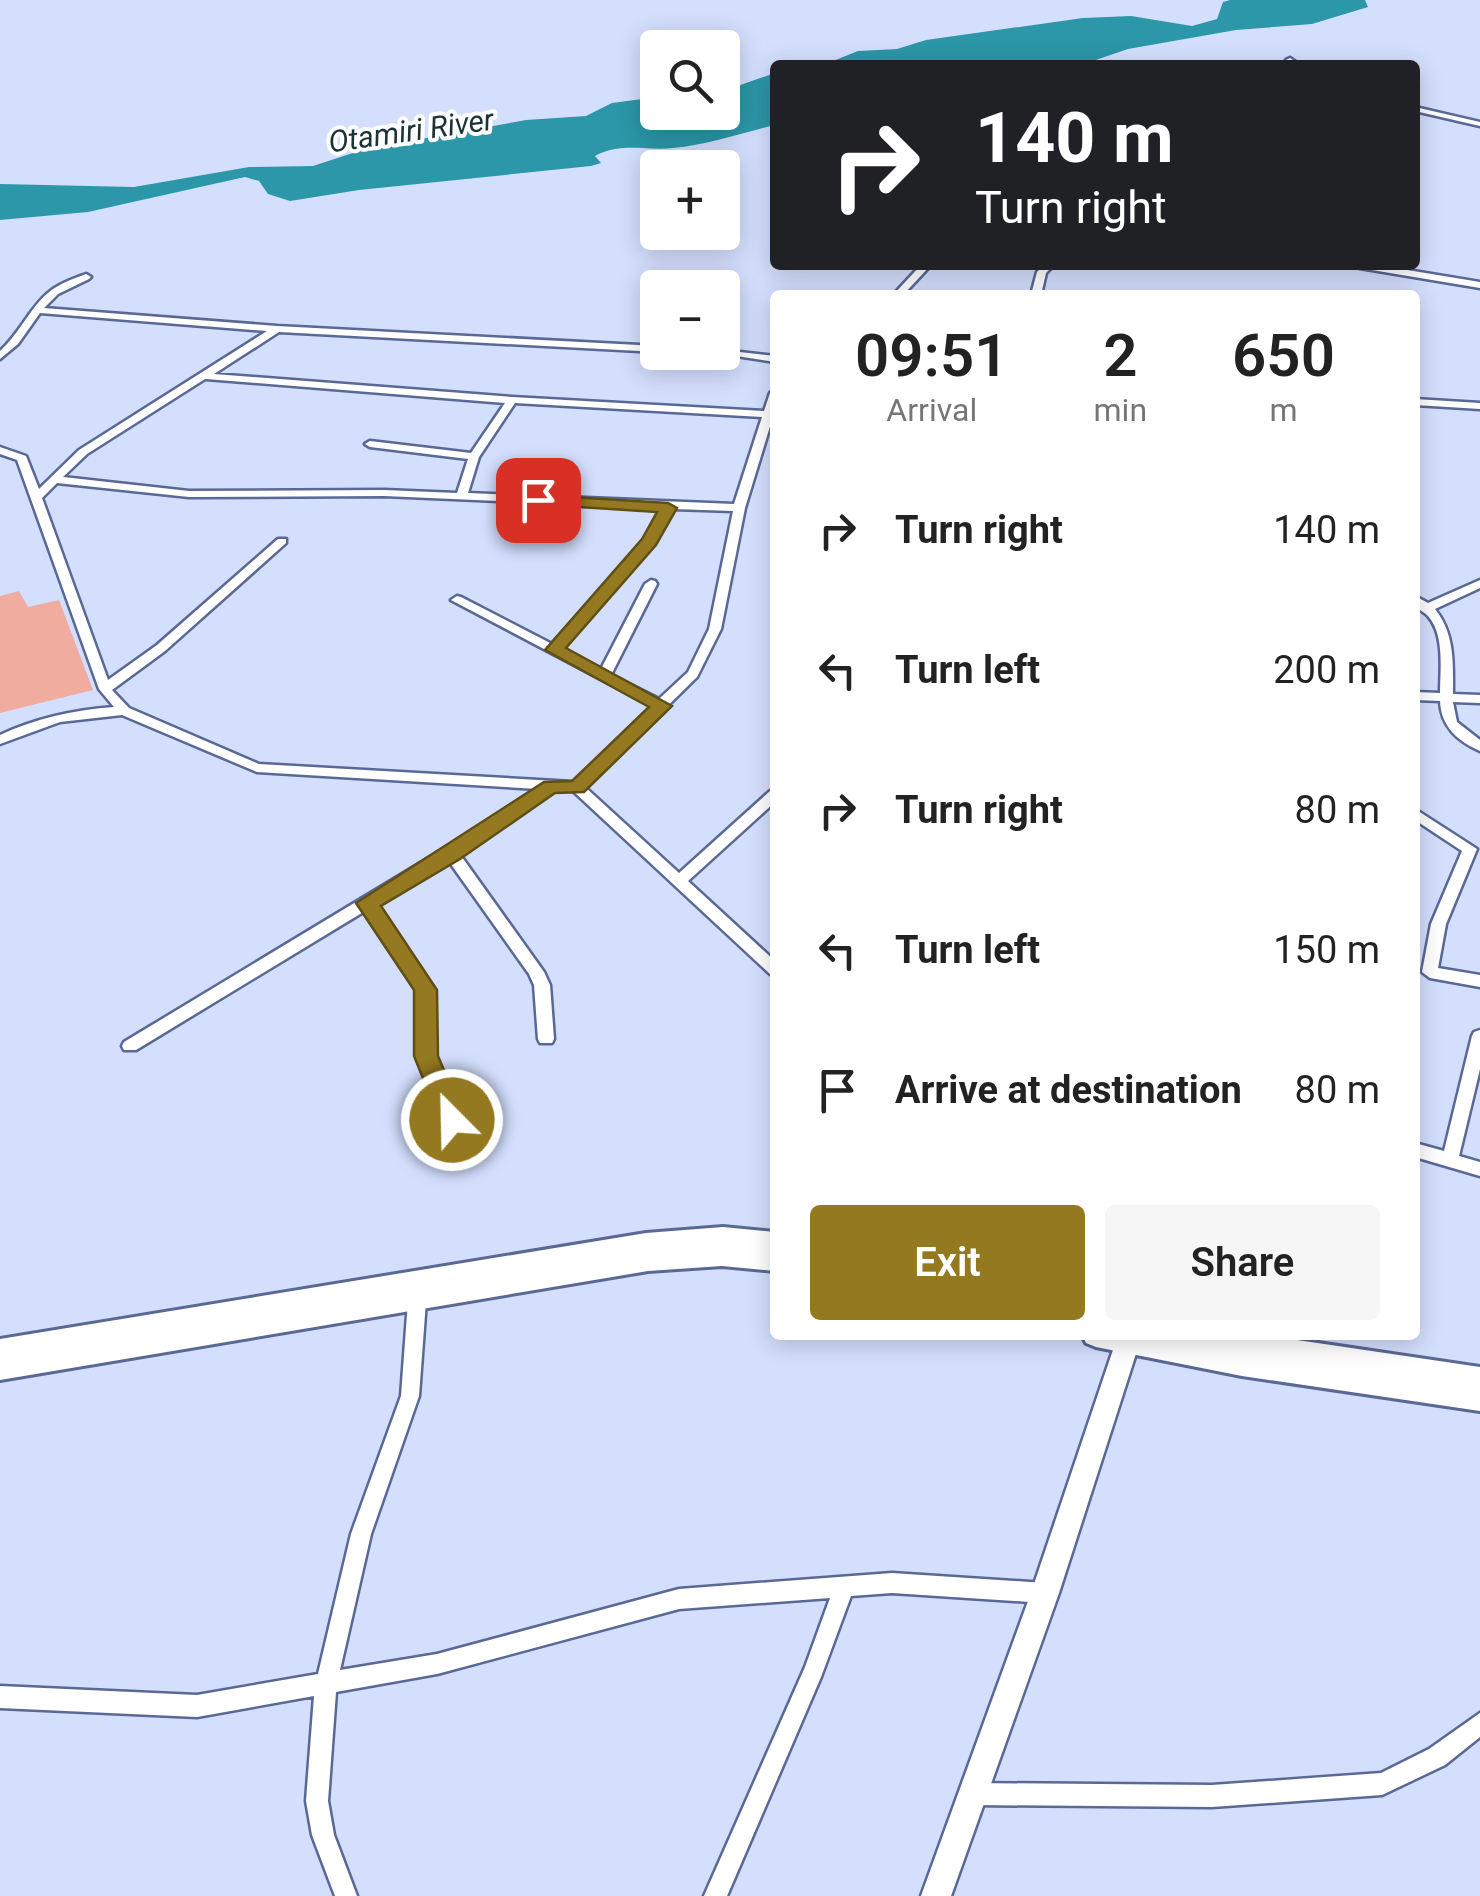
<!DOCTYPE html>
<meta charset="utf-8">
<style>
:root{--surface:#fff;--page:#f6f6f6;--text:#222;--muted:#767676;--accent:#947920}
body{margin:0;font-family:Roboto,sans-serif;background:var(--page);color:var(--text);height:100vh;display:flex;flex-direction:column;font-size:38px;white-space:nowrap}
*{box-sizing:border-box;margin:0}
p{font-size:32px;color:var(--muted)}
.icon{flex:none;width:55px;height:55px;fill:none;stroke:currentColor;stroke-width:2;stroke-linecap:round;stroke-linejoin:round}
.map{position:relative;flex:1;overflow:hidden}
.panel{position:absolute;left:770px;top:290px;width:650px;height:1050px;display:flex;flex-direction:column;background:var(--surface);border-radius:10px;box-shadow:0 5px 25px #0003}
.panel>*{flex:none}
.guide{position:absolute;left:770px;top:60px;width:650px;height:210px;border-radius:10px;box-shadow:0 5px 25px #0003;background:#202124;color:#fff;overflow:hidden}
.tools{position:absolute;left:640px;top:30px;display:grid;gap:20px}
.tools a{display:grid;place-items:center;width:100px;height:100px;border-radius:10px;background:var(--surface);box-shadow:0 5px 25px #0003;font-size:50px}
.pin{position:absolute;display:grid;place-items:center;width:85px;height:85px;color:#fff;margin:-42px;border-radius:20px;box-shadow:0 5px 15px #0006}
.me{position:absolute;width:110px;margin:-55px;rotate:337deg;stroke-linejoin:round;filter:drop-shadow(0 0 8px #0008)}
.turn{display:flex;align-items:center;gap:35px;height:210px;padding:0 40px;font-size:45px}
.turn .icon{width:130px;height:130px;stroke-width:2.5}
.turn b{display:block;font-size:70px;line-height:85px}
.eta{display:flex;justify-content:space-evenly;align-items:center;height:170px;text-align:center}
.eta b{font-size:60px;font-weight:600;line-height:70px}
.button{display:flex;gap:20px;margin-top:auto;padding:20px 40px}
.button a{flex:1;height:115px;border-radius:10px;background:var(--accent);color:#fff;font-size:40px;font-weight:600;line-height:115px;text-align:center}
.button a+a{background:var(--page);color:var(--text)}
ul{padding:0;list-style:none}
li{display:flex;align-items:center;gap:30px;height:140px;padding:0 40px}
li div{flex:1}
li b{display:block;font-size:38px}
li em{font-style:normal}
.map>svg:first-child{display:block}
.green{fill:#efac9f}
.water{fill:#2b97a8}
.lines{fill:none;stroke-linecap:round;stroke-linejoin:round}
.street-casing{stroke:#5a6896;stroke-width:5}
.secondary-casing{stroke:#5a6896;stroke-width:5}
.primary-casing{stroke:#5a6896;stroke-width:6}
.street{fill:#fff;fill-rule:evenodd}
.secondary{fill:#fff;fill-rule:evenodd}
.primary{fill:#fff;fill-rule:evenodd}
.route{fill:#947920;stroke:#604f15;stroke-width:2.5}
.labels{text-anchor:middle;stroke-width:8;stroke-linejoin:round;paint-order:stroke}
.far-water-label{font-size:30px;font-style:italic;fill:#1b3237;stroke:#fff}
</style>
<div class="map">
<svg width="1480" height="1896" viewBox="0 0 1480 1896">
<rect width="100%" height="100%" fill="#d4dffe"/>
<path class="green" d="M19,591L28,607L59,600L93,690L0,713V596Z"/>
<path class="water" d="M1230,0H1365L1368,7L1312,24L1236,30L1128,49L1081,65H796L833,61L858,51L897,49L926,40L1083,18L1131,16L1192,26L1217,19L1223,2Z
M775,73V125C742,133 707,145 673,148C645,151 622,142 595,156L601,163L591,166L359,190L290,201L268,194L259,181L245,177L88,212L0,220V184L134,187L249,167L313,166L365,149L526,120L586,116L612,103L657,97L658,112H722L723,91Z"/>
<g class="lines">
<defs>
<path id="street" d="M1290,58L1300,65H1291L1286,60Z
M1415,107L1480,122V126L1415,111Z
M921,265H931L903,295H893Z
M1044,265H1054L1046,273L1041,295H1031L1037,272Z
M1355,265H1377L1480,282V288L1360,268Z
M86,274L91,277L89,279L58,294L44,308L277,326L658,346V352L279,332L214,374L512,397L764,411L770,393L775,390V410L745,508L721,629L697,677L585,787L679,873L770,791L775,789V802L688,881L775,961V976L770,974L573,791L556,790L459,853L544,972L550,985L554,1039L552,1043H540L538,1039L534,985L529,974L448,860L375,904L434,989V1056L460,1120L458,1125L452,1126L446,1125L418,1056V990L365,911L136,1050H124L122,1046L124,1042L442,850L538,789L257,772L122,715L60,722L0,744V735C36,718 74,710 114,707L99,689L17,460L0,454V447L26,456L39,489L79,450L267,331L40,313L18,344L0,359V351C20,333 29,309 48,293C58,284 73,279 86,274ZM205,379H206L505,403L471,453L370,441L365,444L370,447L468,459L457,493L384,490L189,491L63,477L87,454ZM515,403L762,417L734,504L468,493L479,457ZM57,483L189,497L384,496L662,508L645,540L552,644L461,597L457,596L451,600L652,706L574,782L259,764L129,708L112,690L165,651L286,543V539H278L157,645L108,680L42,498ZM673,509L733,511L709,629L688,672L659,699L611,675L657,584L655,581L651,580L645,584L601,669L562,649L654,543Z
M722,350L775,356V362L710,352H722Z
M1415,399L1480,403V409L1415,405Z
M1480,580V588L1435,609C1455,634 1453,663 1453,694L1480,695V703L1453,702L1457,722L1480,740V751C1458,741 1441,727 1440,701L1415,700V692L1440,693C1440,670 1445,635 1428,616C1424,612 1419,610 1415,606V596L1428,603Z
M1415,809L1477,849L1446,924L1438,968L1480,975V987L1430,978L1422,972L1431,924L1462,851L1415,820Z
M1480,1030V1069L1459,1156L1480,1162V1176L1415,1157V1143L1444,1151L1472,1036L1474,1032Z
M417,1293L423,1296L426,1301L419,1396L371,1534L340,1670L437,1654L679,1589L892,1573L1045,1583L1052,1586L1055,1593L1052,1600L1045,1603L892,1593L851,1596L821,1677L727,1896H704L805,1667L830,1598L679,1609L437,1674L336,1692L328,1801L334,1835L357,1896H335L312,1835L306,1801L314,1696L197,1717L0,1708V1686L197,1695L318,1674L351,1534L401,1396L408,1301L411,1296Z
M1480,1713V1737L1445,1765L1382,1795L1212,1807L971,1805L963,1802L960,1794L963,1786L971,1783L1212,1785L1381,1773L1429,1749Z"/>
<path id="secondary" d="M1118,1335H1142L1059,1593L951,1896H921L1031,1593Z"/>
<path id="primary" d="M723,1227L775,1232V1271L722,1266L648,1271L0,1380V1339L646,1233Z
M1082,1335H1264L1480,1367V1411L1242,1376L1096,1347L1086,1343Z"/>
</defs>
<use href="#street" class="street-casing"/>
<use href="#secondary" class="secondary-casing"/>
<use href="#primary" class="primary-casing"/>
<use href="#street" class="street"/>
<use href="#secondary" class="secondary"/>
<use href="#primary" class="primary"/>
</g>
<path class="route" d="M538,495L668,503L677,508L656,545L566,648L672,706L584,792L555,793L460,859L381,906L437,990L438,1056L465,1120L461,1127H444L440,1120L414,1056V990L356,903L544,782L572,781L649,707L545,650L642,539L657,512L532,504V496Z"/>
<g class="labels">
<g class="far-water-label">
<text transform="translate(411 131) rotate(-8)" y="10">Otamiri River</text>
</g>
</g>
</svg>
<div class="tools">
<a><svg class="icon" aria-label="search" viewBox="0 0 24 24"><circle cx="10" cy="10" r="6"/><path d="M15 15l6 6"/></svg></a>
<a>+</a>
<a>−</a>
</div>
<div class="pin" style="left:538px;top:500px;background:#d93025"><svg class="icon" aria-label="arrive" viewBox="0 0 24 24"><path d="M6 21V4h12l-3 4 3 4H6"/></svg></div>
<svg class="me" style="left:452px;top:1120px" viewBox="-20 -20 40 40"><circle r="17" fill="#947920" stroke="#fff" stroke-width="3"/><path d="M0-11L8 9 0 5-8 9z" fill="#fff"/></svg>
<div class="guide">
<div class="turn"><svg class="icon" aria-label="right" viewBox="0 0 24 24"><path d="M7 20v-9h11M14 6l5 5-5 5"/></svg><div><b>140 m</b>Turn right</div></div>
</div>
<section class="panel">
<div class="eta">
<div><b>09:51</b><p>Arrival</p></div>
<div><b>2</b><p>min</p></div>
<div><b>650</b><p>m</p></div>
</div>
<ul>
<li><svg class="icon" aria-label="right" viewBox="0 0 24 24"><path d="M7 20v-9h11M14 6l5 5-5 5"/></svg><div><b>Turn right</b></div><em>140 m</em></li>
<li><svg class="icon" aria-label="left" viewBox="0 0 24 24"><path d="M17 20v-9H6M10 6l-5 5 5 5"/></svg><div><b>Turn left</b></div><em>200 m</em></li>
<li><svg class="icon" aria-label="right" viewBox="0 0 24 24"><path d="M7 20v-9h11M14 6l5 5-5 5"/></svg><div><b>Turn right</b></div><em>80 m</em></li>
<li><svg class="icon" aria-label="left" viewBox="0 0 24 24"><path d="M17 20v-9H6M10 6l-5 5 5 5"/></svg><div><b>Turn left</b></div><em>150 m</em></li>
<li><svg class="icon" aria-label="arrive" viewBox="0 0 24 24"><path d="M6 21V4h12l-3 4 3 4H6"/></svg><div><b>Arrive at destination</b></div><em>80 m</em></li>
</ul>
<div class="button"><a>Exit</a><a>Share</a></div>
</section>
</div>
